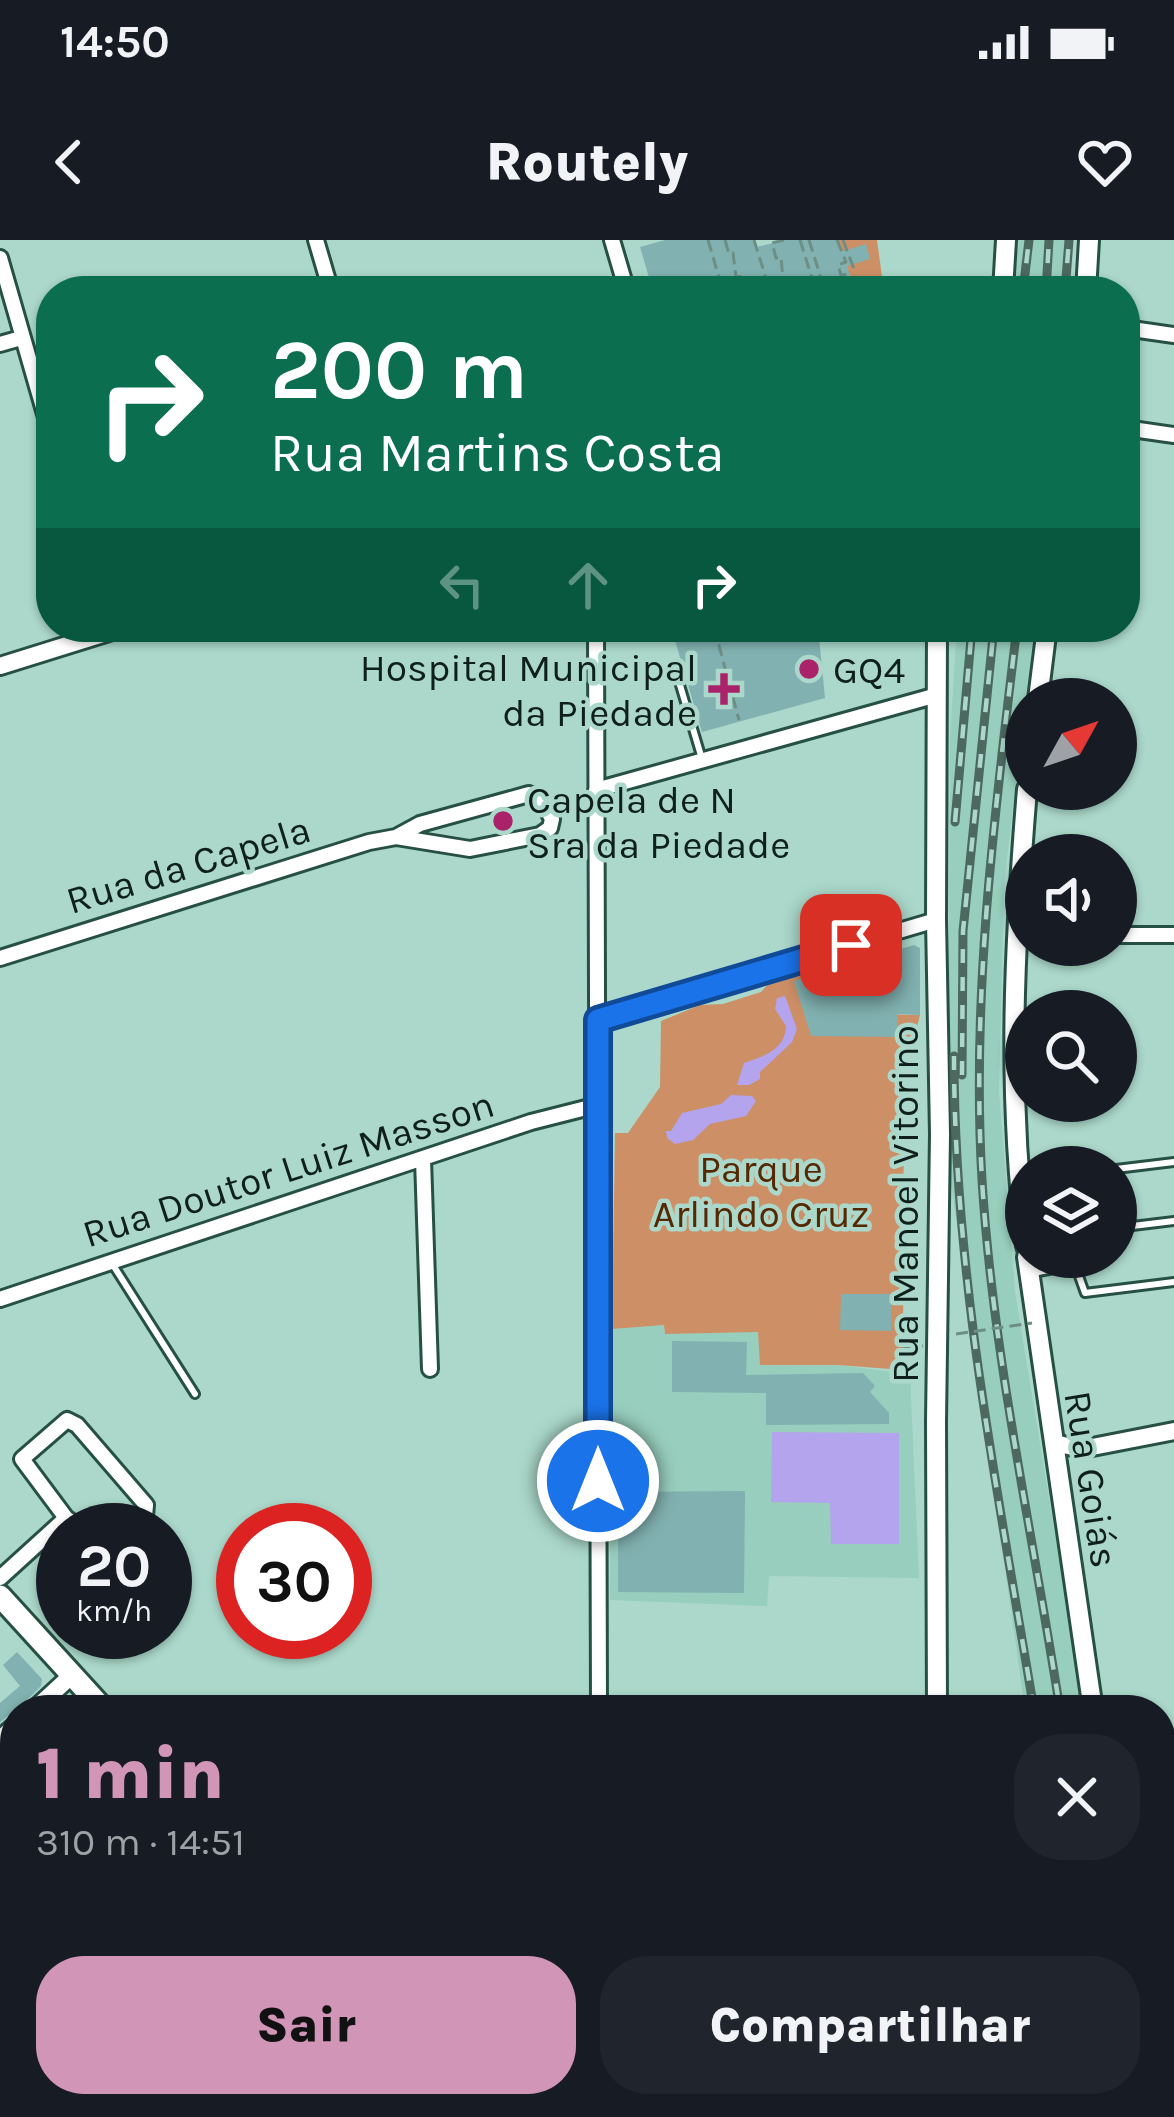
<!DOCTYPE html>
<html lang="pt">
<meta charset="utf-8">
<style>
:root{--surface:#171b24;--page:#20242c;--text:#f1f3f6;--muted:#9ea1a6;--accent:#d195b7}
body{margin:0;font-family:Karla,sans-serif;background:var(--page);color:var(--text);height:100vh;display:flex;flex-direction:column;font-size:45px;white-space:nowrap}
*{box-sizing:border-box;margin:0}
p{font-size:39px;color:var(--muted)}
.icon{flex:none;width:66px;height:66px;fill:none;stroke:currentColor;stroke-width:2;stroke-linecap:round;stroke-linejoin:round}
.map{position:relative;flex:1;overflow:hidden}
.details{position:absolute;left:0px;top:1455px;width:1176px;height:423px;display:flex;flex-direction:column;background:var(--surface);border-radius:48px 48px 0 0;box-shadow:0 3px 9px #0004}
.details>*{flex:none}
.guide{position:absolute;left:36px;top:36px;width:1104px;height:366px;border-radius:48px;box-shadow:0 3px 9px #0004;background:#0b6e4f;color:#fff;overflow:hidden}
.needle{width:78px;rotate:50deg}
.controls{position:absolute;left:1005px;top:438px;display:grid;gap:24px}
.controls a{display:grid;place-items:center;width:132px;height:132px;border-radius:50%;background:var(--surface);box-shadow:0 3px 9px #0004;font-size:60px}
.speed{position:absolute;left:36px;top:1263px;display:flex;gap:24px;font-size:60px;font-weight:700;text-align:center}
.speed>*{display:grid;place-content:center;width:156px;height:156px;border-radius:50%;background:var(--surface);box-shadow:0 3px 9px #0004;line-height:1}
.speed small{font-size:30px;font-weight:400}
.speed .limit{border:18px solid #d22;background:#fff;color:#111}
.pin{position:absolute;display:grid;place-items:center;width:102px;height:102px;color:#fff;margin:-51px;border-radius:24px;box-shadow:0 6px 18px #0006}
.me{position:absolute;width:132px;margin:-66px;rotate:0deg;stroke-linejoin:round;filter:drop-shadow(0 0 9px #0008)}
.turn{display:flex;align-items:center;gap:42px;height:252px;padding:0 36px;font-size:54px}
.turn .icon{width:156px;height:156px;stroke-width:2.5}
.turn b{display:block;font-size:84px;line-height:102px}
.lanes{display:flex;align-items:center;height:114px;padding:0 36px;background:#0003;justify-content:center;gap:60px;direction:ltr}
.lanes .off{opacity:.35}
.round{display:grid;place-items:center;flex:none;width:126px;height:126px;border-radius:48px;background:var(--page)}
.summary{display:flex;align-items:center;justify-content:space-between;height:204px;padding:0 36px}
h1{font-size:72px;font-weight:800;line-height:90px;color:var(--accent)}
.primary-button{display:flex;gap:24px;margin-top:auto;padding:24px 36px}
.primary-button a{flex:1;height:138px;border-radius:48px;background:var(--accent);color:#111;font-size:48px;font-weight:800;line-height:138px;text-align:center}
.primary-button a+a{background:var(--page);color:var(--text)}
.status{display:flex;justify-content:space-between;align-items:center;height:84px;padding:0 60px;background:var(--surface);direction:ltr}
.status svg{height:33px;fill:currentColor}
header{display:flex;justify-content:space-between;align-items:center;height:156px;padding:0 36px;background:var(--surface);font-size:54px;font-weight:800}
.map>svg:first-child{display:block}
.built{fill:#98cebd}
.green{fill:#cd8f66}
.water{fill:#b4a3ed}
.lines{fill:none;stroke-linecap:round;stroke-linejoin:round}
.river{stroke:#b4a3ed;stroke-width:27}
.building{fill:#81b1b0}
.service-casing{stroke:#275045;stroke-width:12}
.minor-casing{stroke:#275045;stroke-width:20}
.tertiary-casing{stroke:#275045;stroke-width:22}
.secondary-casing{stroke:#275045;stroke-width:24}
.primary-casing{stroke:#275045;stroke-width:27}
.path{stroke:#6d8e84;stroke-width:3;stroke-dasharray:12 6;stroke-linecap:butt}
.service{stroke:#fff;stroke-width:6}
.minor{stroke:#fff;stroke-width:14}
.tertiary{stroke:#fff;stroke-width:16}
.secondary{stroke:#fff;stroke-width:18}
.primary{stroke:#fff;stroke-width:21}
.rail-casing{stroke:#4c685f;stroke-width:9}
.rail{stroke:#abd8ca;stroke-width:4.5;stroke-dasharray:14;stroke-linecap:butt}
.path-bridge{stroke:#6d8e84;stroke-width:3;stroke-dasharray:12 6;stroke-linecap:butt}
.route-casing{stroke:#114b97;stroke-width:30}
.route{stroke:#1a73e8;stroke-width:21}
.poi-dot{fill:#aa236a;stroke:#abd8ca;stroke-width:4.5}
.labels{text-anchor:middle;stroke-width:9;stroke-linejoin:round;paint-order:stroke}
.poi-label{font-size:39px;fill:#0f201b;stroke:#abd8ca;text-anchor:start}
.street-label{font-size:39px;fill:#0f201b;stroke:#abd8ca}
.park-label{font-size:39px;fill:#552802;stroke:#abd8ca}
</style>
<div class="status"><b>14:50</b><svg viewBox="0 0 49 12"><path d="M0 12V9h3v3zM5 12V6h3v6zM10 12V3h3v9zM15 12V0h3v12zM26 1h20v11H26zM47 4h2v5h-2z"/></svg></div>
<header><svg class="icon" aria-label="back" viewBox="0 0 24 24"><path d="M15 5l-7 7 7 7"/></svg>Routely<svg class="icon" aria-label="heart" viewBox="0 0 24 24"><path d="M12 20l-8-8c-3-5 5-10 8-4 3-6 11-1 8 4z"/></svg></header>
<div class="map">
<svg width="1174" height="1877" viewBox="0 0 1174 1877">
<rect width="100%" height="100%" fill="#abd8ca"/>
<path class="built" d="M1011,0H1074L1070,51H1007Z
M957,387H1034L1004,644L999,851L1015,1052L1084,1470H1025L948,923L950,497Z
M664,1085L665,1094L759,1092L829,1124L910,1134L919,1338L769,1336L767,1366L610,1360L612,1089Z
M1084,1863H1147L1149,1877H1086Z"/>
<path class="green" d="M837,0H877L884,51H850V34L841,35L846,22Z
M826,730L831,773L920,775L916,791L904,805L903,1130L838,1125H760L758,1092L665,1094L664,1085L612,1089L615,893H628L660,847L661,781L700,765L723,764L761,752L769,743Z"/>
<path class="water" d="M785,756L797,789L792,802L760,832V839L749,845H737L744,823C764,816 785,810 786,786L775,769L777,758Z
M731,855L752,856L756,861L746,876L710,884L693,900L675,904L667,898L666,891H671L682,873L721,864Z
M772,1192L899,1193V1304H831L830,1263L771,1262Z"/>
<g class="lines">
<path class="river" d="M583,1863L588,1877"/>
</g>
<path class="building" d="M665,0H754L757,7L785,0H837L843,11L866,4L870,19L847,26L853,46L849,47L850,51H653L640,7Z
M671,387H818L825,458L702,492Z
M914,705L920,708V775L898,774L897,797L811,796L794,741Z
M841,1054H891V1091L840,1090Z
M672,1101L747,1102L746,1135L863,1133L875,1146L870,1152L889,1173V1184L766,1185V1153L672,1152Z
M745,1251L744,1353L618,1352V1252Z
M17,1412L42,1439L41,1446L25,1462L22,1470H15L0,1482V1463L20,1446L3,1425Z"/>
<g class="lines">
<defs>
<path id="service" d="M674,425L702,519
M1116,929L1174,922
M1116,988L1174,981
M113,1025L195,1154
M1033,1033L1075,1025L1085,1053L1174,1042"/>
<path id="minor" d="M316,0L331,51
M612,0L627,51
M0,18L51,195
M1125,88L1174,95
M0,104L21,98
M1125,188L1174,195
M596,387L599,1470
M596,550L937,455
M1116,695H1174
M0,718L369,602L396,597L470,609L540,595L550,588L552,579L542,560L529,554L420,584L396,597
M598,780L936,680
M423,919L430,1129
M0,1059L531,882L598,865
M83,1290L66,1278L22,1219L67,1180L77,1185L146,1265L145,1276L129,1290
M0,1338L66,1278
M1161,1761L1174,1758
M0,1846L24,1877
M646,1863L648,1877"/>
<path id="tertiary" d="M0,426L125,387
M1054,1203L1082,1209L1174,1191
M34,1470L72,1435
M0,1499L15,1486"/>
<path id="secondary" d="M1003,51L1006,0
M1086,51L1089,0
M937,387L936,680L940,894L936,1181L937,1470
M1038,459L1047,387
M1026,1006C1007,848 1014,708 1027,549
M1027,1017L1093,1470
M1161,1821L1172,1877
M987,1863L989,1877"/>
<path id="primary" d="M0,1356L104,1470
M457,1863L470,1877"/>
</defs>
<use href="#service" class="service-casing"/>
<use href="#minor" class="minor-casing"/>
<use href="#tertiary" class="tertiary-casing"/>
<use href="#secondary" class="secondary-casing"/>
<use href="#primary" class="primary-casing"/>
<path class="path" d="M708,0L723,51
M725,0L729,14L733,13L736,37L744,36L746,45L739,47L740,51
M754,0L770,51
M784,0L772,3L776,18L781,17L783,40L791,39L794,48L787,51
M800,0L816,51
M809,0L825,51
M837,0L846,22L838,25L841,35L850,34L853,46L849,47L850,51
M843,0L854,29
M714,387L739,480
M562,572L580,561
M902,1109L923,1106"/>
<use href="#service" class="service"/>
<use href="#minor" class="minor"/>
<use href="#tertiary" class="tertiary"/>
<use href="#secondary" class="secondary"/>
<use href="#primary" class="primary"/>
<defs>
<path id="rail" d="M1023,51L1029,0
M1046,51L1049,0
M1065,51L1069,0
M1017,387C995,570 971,755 982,940C993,1118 1033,1294 1060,1470
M955,582L972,387
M954,816C954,1038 998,1252 1034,1470
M962,835L963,691L994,387
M1096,1863L1098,1877
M1139,1863L1141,1877"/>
</defs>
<use href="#rail" class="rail-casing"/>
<use href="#rail" class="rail"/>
<path class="path-bridge" d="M956,1094L1032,1083"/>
</g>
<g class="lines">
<defs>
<path id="route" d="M598,1241V780L851,705"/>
</defs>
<use href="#route" class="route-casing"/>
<use href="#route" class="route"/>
</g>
<g class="poi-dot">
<circle cx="809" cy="429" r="12"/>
<path d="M718 431h12v12h12v12h-12v12h-12v-12h-12v-12h12z"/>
<circle cx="503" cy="581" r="12"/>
</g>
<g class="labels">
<g class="poi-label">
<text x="697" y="441" text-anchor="end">Hospital Municipal<tspan x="697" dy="45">da Piedade</tspan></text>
<text x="833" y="443">GQ4</text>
<text x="527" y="573">Capela de N<tspan x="527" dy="45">Sra da Piedade</tspan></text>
</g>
<g class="street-label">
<text transform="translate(188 624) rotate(-17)" y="14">Rua da Capela</text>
<text transform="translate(288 928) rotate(-18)" y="14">Rua Doutor Luiz Masson</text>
<text transform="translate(904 964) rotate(-90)" y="14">Rua Manoel Vitorino</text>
<text transform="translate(1092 1239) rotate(81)" y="14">Rua Goiás</text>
</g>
<g class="park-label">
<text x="761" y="942">Parque<tspan x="761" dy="45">Arlindo Cruz</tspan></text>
</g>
</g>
</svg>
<div class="controls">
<a><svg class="needle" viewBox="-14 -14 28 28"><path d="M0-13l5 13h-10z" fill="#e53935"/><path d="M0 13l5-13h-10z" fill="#9ea1a6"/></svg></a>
<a><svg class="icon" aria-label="sound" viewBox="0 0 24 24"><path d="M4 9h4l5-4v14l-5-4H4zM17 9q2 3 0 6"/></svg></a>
<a><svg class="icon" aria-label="search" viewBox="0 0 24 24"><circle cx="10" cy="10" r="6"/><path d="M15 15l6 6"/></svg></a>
<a><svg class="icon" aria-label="layers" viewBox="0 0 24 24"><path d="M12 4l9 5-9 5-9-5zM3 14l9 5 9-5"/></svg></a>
</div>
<div class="speed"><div>20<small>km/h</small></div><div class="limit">30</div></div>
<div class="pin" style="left:851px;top:705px;background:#d93025"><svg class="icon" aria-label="arrive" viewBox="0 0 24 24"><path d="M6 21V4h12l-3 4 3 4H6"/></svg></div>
<svg class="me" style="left:598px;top:1241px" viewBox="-20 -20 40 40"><circle r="17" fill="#1a73e8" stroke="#fff" stroke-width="3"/><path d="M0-11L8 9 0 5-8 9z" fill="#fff"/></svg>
<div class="guide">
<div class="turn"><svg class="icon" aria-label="right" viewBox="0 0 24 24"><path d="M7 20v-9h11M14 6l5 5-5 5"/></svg><div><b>200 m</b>Rua Martins Costa</div></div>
<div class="lanes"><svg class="icon off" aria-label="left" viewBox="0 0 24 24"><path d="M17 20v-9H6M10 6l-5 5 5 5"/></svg><svg class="icon off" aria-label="ahead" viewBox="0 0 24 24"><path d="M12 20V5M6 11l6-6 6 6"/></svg><svg class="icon" aria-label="right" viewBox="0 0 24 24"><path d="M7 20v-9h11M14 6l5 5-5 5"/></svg></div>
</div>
<section class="details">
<div class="summary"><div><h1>1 min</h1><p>310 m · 14:51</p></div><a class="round"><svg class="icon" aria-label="close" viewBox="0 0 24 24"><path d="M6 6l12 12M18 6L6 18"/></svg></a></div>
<div class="primary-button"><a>Sair</a><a>Compartilhar</a></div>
</section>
</div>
